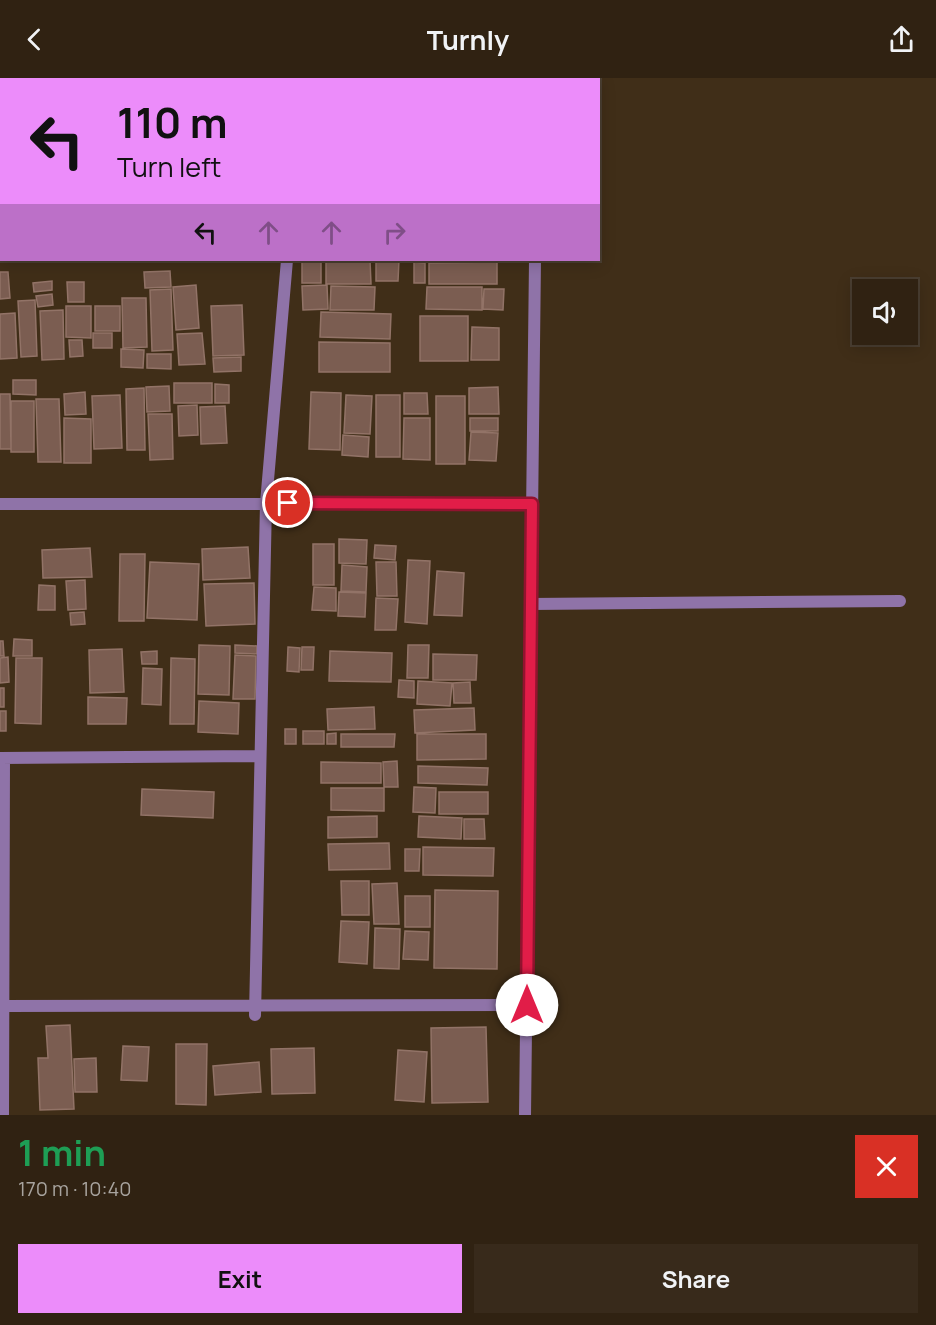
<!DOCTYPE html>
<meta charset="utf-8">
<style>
:root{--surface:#302212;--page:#382a1b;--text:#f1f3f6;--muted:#a8a49f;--line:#4b3f32;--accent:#ec8cfa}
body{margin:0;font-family:Manrope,sans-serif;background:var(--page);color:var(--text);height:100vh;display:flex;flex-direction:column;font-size:22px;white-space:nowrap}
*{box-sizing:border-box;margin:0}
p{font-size:20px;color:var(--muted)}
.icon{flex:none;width:33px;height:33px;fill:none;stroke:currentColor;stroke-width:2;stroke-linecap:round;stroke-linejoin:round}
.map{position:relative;height:1037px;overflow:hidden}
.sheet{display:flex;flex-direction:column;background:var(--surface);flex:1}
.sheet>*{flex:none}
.guide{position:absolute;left:0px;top:0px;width:600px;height:183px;box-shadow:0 3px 15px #0003,0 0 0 2px var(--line);background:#ec8cfa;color:#111;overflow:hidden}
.buttons{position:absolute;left:852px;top:201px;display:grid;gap:12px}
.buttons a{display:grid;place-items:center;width:66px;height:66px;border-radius:0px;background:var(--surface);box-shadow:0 3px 15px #0003,0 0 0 2px var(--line);font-size:30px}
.pin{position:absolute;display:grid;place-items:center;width:51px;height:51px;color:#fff;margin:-26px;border:3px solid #fff;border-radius:50%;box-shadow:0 2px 6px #0007}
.me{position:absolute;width:66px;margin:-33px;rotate:0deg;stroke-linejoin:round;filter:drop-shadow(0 0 4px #0008)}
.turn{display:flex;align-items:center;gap:21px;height:126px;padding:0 18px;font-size:27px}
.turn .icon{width:78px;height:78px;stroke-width:2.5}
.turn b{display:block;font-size:42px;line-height:51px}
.lanes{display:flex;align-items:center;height:57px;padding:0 18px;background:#0003;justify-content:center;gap:30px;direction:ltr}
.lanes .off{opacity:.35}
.round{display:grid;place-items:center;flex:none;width:63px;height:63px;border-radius:0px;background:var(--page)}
.summary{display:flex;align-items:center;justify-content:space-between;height:102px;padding:0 18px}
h1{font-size:36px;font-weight:700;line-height:45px;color:#1e9e55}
.action{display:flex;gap:12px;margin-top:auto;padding:12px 18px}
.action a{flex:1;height:69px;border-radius:0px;background:var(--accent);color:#111;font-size:24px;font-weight:700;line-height:69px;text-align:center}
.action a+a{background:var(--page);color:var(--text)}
header{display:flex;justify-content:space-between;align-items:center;height:78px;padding:0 18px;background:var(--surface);font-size:27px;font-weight:700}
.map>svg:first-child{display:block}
.building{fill:#7b5d51;stroke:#927367;stroke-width:1.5}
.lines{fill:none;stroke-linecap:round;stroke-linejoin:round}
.minor{stroke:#8f73a8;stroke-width:12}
.route-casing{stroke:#92132f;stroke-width:15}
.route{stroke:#e11d48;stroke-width:10}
</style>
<header><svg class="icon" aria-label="back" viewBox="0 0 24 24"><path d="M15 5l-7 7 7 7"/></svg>Turnly<svg class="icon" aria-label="share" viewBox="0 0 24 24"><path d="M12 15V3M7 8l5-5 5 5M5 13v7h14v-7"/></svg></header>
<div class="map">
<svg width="936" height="1037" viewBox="0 0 936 1037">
<rect width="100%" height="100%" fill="#402e18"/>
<path class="building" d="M58,0H119L58,2Z
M313,0H344V2H313Z
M372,0H435V2H372Z
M470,0H497V2H470Z
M2,23V50H0V24Z
M0,84H2L0,144Z
M302,182H321V205H302Z
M326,182H370L371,206H326Z
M376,182H399L398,203H376Z
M414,184L425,185V205H414Z
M497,184V206H429V185Z
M170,193L171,209L145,210L144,194Z
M0,194H8L10,220L0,221Z
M52,203V212L34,214L33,205Z
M67,204H84V224H68Z
M196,207L199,250L176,252L173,209Z
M327,207L328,231L303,232L302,208Z
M331,208L375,209L374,232H330Z
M427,209H482V232L426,231Z
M171,211L173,272L152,273L150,212Z
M484,211H504L503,232L483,231Z
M52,216L53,227L38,229L36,218Z
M122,220H146L147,269L123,270Z
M35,222L37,278L21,279L18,223Z
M242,227L244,277L213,278L211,228Z
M66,228H91V260L66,259Z
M95,228H120V253H95Z
M63,232L64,281L42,282L40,233Z
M321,234L391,236L390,261L320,259Z
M15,235L17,280L0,281V236Z
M420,238H468V283H420Z
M472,249L499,250V282H471Z
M93,255H112V270H93Z
M202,255L205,286L179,287L177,256Z
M69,262H82L83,278L70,279Z
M319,264L390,265V294H319Z
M121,271L144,272L143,290L121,289Z
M147,276H171V291L147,290Z
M241,279V293L214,294L213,280Z
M13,302H36V317L13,316Z
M174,305H212V325H174Z
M215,306L229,307V325H215Z
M169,308L170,333L147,334L146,309Z
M498,309L499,336H469V310Z
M144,310L145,372H127L126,311Z
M85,314L86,336L65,337L64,316Z
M311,314L341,315L340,372L309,371Z
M404,315H427L428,336H404Z
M0,316H10L11,371H0Z
M120,317L122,370L94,371L92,318Z
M346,317L372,318L370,356L344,355Z
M376,317H400V379H376Z
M436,318H465V386H436Z
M36,321H59L61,384H38Z
M11,323H34V374H11Z
M197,327L198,357L179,358L178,328Z
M225,328L227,365L201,366L200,329Z
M148,336H172L173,381L150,382Z
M64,340L91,341V385H64Z
M404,340H430V382L403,381Z
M470,340H498V353H470Z
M471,354L498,355L496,383L469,382Z
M343,357L369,359L368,379L342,377Z
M339,461L367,462L366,486L339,485Z
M313,466H334V507H313Z
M375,467L396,468L395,482L374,480Z
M248,469L250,500L203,502L202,471Z
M90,470L92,499L43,500L42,472Z
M120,476H145L144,543H119Z
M408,482L430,483L427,546L405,544Z
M150,484L199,486L197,542L147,540Z
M376,484H396L397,518H377Z
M342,487L367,489L366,514L341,513Z
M437,493L464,495L462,538L434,537Z
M85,502L86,531L68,532L66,503Z
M254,505L255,546L206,548L204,506Z
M39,507L55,508V532H38Z
M314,509L336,510V533L312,532Z
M339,514L366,515L365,539L338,538Z
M376,520L398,521L396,552H375Z
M84,534L85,546L71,547L70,535Z
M14,561L32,562V578H13Z
M0,563H3L4,578H0Z
M199,567L230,568L229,617L198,616Z
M235,567L257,568V576L235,575Z
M408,567H429L428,600H407Z
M288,569L300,570L299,594L287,593Z
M302,569H314L313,592H301Z
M122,571L124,614L90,615L89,572Z
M157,573V586H142L141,574Z
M330,573L392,575L391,604L329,603Z
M433,576L477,577L476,602H433Z
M235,577L256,578L255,621H233Z
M8,579L9,604L0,605V580Z
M16,580H42L41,646L15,645Z
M171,580L195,581L194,646H170Z
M143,590L162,591L161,627L142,626Z
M399,602L414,603V620L398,619Z
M418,603L452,605L450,628L417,626Z
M470,604L471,625H454L453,605Z
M0,610H4V629H0Z
M88,619L127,620L126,646H88Z
M199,623L239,625L238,656L198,654Z
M374,629L375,651L328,652L327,631Z
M474,630L475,652L415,655L414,632Z
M0,633H6V653H0Z
M285,651H296V666H285Z
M303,653H324V666H303Z
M336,655V666H327V656Z
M341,656H395L394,669H341Z
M417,656H486V681L417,682Z
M397,683L398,709H384L383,684Z
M321,684L381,685V705H321Z
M418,688L488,690L487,707L418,705Z
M414,709L436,710L435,735L413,734Z
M331,710H384V733L331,732Z
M142,711L214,714L213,740L141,737Z
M439,714H488V736H439Z
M377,738V759L328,760V739Z
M419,738L462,740L461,761L418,759Z
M464,741H484L485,761H464Z
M389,765L390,791L329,792L328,766Z
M423,769L494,770L493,798L423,797Z
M405,771H420L419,793H405Z
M341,803H369V837H342Z
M397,805L399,846H374L372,806Z
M435,812L498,813L497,891L434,890Z
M405,818H430V849H405Z
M341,843L369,844L367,886L339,884Z
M375,850L400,851L399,891L374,890Z
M405,853L429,854L428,882L403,881Z
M70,947L74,1031L40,1032L38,980H48L46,948Z
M486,949L488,1024L432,1025L431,950Z
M176,966H207L206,1027L176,1026Z
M123,968L149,969L147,1003L121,1002Z
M314,970L315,1015L272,1016L271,971Z
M398,972L427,974L424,1024L395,1022Z
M96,980L97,1014H75L74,981Z
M259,984L261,1014L215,1017L213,988Z"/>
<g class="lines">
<path class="minor" d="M41,0L42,2
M279,0V2
M537,2V0
M0,173H2
M0,426H532
M530,526L900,523
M0,680L260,678
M3,928L527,927
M255,937L266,425L287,182
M3,1037L4,680
M525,1037L535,182"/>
</g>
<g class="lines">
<defs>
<path id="route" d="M288,425L532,426L527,927"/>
</defs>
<use href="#route" class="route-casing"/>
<use href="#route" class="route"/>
</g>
</svg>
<div class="buttons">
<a><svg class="icon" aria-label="sound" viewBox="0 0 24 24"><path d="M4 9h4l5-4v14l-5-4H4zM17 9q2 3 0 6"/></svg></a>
</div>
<div class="pin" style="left:288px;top:425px;background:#d93025"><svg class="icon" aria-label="arrive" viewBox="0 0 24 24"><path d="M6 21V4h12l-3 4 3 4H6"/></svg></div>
<svg class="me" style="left:527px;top:927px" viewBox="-20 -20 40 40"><circle r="19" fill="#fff"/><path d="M0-13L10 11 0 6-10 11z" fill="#e11d48"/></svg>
<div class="guide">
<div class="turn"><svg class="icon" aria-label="left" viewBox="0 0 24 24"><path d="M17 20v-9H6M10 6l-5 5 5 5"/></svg><div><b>110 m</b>Turn left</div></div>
<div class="lanes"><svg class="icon" aria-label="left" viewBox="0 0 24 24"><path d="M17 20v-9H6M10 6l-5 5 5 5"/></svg><svg class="icon off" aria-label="ahead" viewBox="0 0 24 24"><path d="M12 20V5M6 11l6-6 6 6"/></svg><svg class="icon off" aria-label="ahead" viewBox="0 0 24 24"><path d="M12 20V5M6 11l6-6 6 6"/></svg><svg class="icon off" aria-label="right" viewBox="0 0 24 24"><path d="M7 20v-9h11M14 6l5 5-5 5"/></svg></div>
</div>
</div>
<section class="sheet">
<div class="summary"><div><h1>1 min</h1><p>170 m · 10:40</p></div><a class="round" style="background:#d93025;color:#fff"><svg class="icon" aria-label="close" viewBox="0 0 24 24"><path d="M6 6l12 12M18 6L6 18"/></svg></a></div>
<div class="action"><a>Exit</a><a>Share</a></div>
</section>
